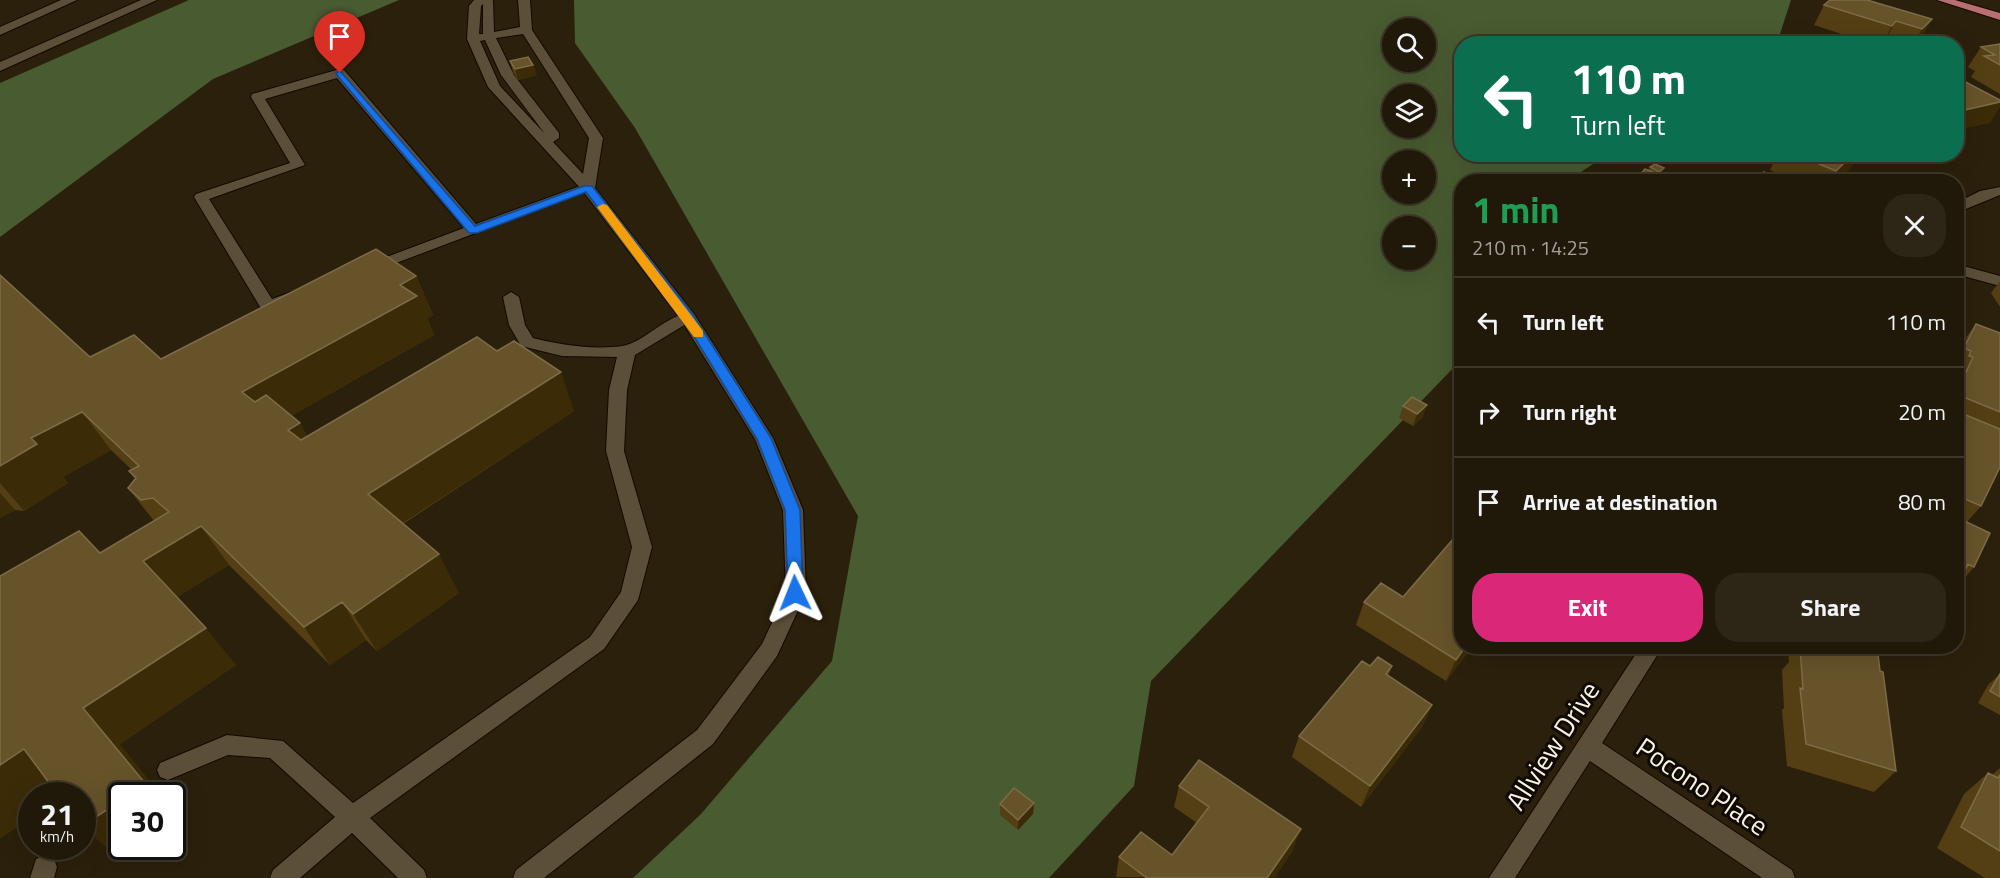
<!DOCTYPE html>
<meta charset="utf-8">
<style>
:root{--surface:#201808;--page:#2d2516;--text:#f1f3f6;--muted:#a2a09c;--line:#3d3729;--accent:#db2777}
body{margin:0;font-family:"Titillium Web",sans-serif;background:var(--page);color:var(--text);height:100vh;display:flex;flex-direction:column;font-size:22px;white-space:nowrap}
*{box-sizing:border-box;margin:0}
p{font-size:20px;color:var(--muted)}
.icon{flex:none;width:33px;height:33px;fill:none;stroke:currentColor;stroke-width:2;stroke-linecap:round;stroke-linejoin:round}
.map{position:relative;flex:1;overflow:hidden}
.sheet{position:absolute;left:1454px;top:174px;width:510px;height:480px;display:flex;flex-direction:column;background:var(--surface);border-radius:24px;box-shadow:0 6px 24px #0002,0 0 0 2px var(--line)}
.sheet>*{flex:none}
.guide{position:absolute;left:1454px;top:36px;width:510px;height:126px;border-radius:24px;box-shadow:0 6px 24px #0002,0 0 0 2px var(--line);background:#0b6e4f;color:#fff;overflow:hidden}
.buttons{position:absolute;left:1382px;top:18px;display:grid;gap:12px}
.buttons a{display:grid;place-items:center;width:54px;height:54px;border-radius:50%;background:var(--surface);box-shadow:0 6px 24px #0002,0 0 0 2px var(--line);font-size:30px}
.speed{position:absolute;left:18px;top:782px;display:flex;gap:12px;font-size:30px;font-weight:700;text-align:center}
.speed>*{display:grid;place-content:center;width:78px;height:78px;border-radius:50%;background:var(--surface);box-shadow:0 6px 24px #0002,0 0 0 2px var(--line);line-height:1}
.speed small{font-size:15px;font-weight:400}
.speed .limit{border:3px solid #111;border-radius:9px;background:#fff;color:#111}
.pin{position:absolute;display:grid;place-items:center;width:51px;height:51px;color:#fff;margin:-62px -26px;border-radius:50% 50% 50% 0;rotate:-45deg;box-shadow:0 0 6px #0007}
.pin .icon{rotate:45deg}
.me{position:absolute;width:66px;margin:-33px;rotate:358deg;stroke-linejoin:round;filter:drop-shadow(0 0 4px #0008)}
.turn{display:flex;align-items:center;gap:21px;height:126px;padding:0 18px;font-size:27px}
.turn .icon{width:78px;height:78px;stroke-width:2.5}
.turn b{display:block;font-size:42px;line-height:51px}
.round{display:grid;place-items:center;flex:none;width:63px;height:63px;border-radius:24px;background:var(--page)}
.overview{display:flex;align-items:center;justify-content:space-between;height:102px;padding:0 18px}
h1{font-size:36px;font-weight:700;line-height:45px;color:#1e9e55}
.action{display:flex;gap:12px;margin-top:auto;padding:12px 18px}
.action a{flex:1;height:69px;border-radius:24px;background:var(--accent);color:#fff;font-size:24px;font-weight:700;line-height:69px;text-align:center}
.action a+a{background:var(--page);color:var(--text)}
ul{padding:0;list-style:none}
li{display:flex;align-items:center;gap:18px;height:90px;padding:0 18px;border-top:2px solid var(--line)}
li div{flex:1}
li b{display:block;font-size:22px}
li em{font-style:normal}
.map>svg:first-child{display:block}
.forest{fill:#495b31;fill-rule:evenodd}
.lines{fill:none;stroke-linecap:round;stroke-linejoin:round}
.lane-casing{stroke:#130900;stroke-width:2}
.street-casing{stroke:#130900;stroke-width:2}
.primary-casing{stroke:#130900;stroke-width:2}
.lane{fill:#5c4f39;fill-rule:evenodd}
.street{fill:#5c4f39;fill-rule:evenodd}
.primary{fill:#b86f71;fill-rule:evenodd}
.wall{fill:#543f14}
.shaded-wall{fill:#3c2b07}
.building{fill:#66532a;stroke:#7d6c48;stroke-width:1.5}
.route{fill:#1a73e8;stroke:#114b97;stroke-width:1.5}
.slow{fill:#f59e0b}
.labels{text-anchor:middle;stroke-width:6;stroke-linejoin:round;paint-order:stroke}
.near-street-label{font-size:27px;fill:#faf2e5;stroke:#0f0a04}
</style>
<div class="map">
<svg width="2000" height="878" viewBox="0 0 2000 878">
<rect width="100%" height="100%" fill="#2b200b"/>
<path class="forest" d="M189,0H399L213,79L0,237V83Z
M574,0H1791L1777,43L1461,44V154L1607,155L1567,181L1461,182V360L1151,681L1134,786L1049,878H633L701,814L832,661L858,516L635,128L575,43ZM1392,28H1425V62H1392ZM1392,94H1425V128H1392ZM1392,160H1425V194H1392ZM1392,226H1425V260H1392Z"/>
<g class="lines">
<defs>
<path id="lane" d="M61,0H77L0,35V27Z
M141,0H157L0,71V62Z
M340,69L344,70L476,224L583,185H593L595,188L375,271H365L362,268L365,265L464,228L337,78L265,99L305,165L209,199L272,299L291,292L299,297L274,310H262L194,197L196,194L290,163L251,97L252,94Z
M511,292L519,297L525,325L533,338C561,345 593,350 622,346C643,344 672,309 694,314L696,318L635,355L627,390L624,451L652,547L638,600L604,649L370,818L424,870L427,878H398L352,833L300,878H270L273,870L335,817L270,758L228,755L168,780L160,777L157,770L160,763L227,735L283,741L353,803L590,637L621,592L632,547L606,451L609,390L617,357L562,356L521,346L509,325L503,297Z
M45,855L54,859L57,867L54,878H30L36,859Z"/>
<path id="street" d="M474,0H493L494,32L520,27L518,0H530L532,30L603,138L595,188L694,314L773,438L803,510L806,593L777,656L713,744L544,878H513L516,870L697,730L762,644L786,593L783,510L755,439L682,321L583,191L488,87L467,39L469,6ZM483,4V34H479L481,6ZM523,34L589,138L583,174L553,142L559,138V133L514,75L496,38ZM485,40L501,75L545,134L500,86L480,41Z
M2000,187V195L1956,213V203L1980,191Z
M1956,264L2000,276V286L1956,274Z
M1641,646H1663L1602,743L1792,870L1795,878H1762L1590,761L1515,878H1489Z"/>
<path id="primary" d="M1937,0H1955L2000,13V20Z"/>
</defs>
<use href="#lane" class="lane-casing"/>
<use href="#street" class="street-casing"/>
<use href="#primary" class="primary-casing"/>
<use href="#lane" class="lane"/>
<use href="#street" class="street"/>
<use href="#primary" class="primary"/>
</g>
<path class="wall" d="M1824,5L1932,19L1920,39L1916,44H1892L1885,41L1883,44H1872L1814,25Z
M2000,44V94L1971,77L1975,71L1968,67L1981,47Z
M510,61L537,75L518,80L513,72Z
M1778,154H1858L1852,166L1835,182H1797L1770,170Z
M1650,167L1664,168L1659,179L1656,182H1637L1639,176L1648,170Z
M0,275L90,357L161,359L416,276L433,315L427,318L434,335L291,416L307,436L574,411L403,524L459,593L377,651L366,640L330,665L229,565L177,597L236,665L120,744L121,861L55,791L49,795H32V817L0,838V576L100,553L154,521L128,488L135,479L129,471L132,470L111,450L63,477L68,483L24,511L15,510L0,518Z
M2000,281V307L1991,293Z
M1976,324L2000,333V467L1981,506L1967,522L1974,567L1958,586L1956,590V353L1959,347Z
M1403,406L1423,417L1413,426L1399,418Z
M1403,597L1473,646L1446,681L1356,625L1364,602Z
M1788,646H1877L1880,671L1896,771L1874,792L1787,766L1782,710L1784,708L1782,670L1789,662Z
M1370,666H1392L1388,676L1432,705L1422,727L1361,807L1292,757L1299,736Z
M2000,674V715L1978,703L1988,685Z
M2000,768V878H1985L1937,848L1964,794L1988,773L1992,775Z
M1179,786L1293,850L1274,878L1116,877L1119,857L1172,855L1197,823L1174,807Z
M1034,803L1033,814L1018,830L1000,815V804Z"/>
<path class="shaded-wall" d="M1932,19L1920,39L1916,44H1913L1922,29Z
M1896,21L1885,41L1882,44L1892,26Z
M533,65L537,75L518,80L515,69Z
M2000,102V107L1990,123L1956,130V112Z
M1853,154H1858L1852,166L1835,182H1830L1836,171Z
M1664,168L1659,179L1656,182H1652L1659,172Z
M416,276L433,315L427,318L434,335L265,431L242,392L400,285Z
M561,372L574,411L389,532L368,494Z
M1427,405L1423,417L1413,426L1417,414Z
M82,412L111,450L63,477L68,483L24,511L0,483V466L31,438Z
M300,423L322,462L288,430Z
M0,493L15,510L0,518Z
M201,526L229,565L173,600L143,561Z
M439,554L459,593L377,651L353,614Z
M342,602L366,640L330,665L304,627Z
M206,628L236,665L120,744L161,795H128L83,708Z
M1466,646H1473L1446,681L1456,660Z
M1432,705L1422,727L1361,807L1370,786Z
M24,749L63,785L49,795H32V817L0,838V765Z
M122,800V846H142L121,861L82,826Z
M1034,803L1033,814L1018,830V820Z
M172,809L181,818L172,824Z
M1301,829L1293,850L1274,878H1267Z"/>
<path class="building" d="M1830,0H1867L1932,19L1922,29L1896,21L1892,26L1824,5Z
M2000,44V65L1984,56L1995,55L1981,47Z
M528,57L533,65L515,69L510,61Z
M1956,79H1960L2000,100V102L1956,112Z
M1796,154H1853L1836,171Z
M1655,164L1664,168L1659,172L1650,167Z
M1645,169L1659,174L1652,181L1639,176Z
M1764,172L1790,182H1756Z
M376,249L416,276L400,285L417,296L242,392L255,402L266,395L300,423L288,430L301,440L477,337L497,351L514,341L561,372L368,494L439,554L353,614L342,602L304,627L201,526L143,561L206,628L83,708L145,783L128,795H122V800L82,826V795H58L24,749L0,765V576L79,531L100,553L169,512L153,498L141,500L128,488L136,478L129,471L139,466L82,412L31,438L37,444L0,466V275L90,357L134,335L161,359Z
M1976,324L2000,333V412L1956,394L1973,357L1969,356L1971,351L1964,348Z
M1412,397L1427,405L1417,414L1403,406Z
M1956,411L2000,429V467L1981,506L1956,495Z
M1956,517L1990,533L1974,567L1968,564L1956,590Z
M1454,538L1461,542V646H1466L1456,660L1364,602L1381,583L1403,597Z
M1807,646H1877L1880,671L1883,672L1896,771L1806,744L1800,688L1803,689L1800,648L1808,650Z
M1378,657L1392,666L1386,674L1432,705L1370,786L1299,736L1362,661L1370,666Z
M2000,674V697L1990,691Z
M1199,760L1301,829L1267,878H1147L1119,857L1141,832L1172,855L1209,807L1179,786Z
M1988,773L1998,778L2000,775V851L1961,827Z
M1014,788L1034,803L1018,820L1000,804Z"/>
<path class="route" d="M340,71L475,226L584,186H592L693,315L771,438L800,510L803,593L801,597L795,599L788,593L785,510L757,439L684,320L586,192L477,233H469L337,75L336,73Z"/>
<path class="slow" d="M603,204L607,205L703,331V337H694L597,207Z"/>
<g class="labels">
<g class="near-street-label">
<text transform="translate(1553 746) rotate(-57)" y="9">Allview Drive</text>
<text transform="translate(1702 787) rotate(34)" y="9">Pocono Place</text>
</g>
</g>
</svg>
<div class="buttons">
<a><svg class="icon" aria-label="search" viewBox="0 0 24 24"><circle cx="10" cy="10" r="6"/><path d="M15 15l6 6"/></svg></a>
<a><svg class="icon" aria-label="layers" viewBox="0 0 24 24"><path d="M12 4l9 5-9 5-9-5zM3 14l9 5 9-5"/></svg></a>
<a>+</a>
<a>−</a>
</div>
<div class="speed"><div>21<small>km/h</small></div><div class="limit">30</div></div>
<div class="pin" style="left:340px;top:73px;background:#d93025"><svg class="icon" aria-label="arrive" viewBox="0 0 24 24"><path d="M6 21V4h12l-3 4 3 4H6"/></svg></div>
<svg class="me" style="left:795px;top:593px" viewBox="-20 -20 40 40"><path d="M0-17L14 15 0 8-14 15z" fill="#1a73e8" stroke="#fff" stroke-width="4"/></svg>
<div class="guide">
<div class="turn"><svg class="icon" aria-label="left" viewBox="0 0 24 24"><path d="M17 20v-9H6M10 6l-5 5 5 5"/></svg><div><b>110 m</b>Turn left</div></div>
</div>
<section class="sheet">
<div class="overview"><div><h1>1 min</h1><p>210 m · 14:25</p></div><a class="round"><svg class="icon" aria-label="close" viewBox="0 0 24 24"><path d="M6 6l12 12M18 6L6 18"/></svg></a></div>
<ul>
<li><svg class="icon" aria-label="left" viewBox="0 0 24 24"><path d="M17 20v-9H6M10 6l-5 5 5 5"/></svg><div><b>Turn left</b></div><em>110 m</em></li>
<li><svg class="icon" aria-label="right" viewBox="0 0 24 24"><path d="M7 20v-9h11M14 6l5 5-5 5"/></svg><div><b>Turn right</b></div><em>20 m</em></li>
<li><svg class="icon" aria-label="arrive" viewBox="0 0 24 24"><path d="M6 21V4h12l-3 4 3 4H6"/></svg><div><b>Arrive at destination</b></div><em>80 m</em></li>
</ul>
<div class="action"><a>Exit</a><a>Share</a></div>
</section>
</div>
